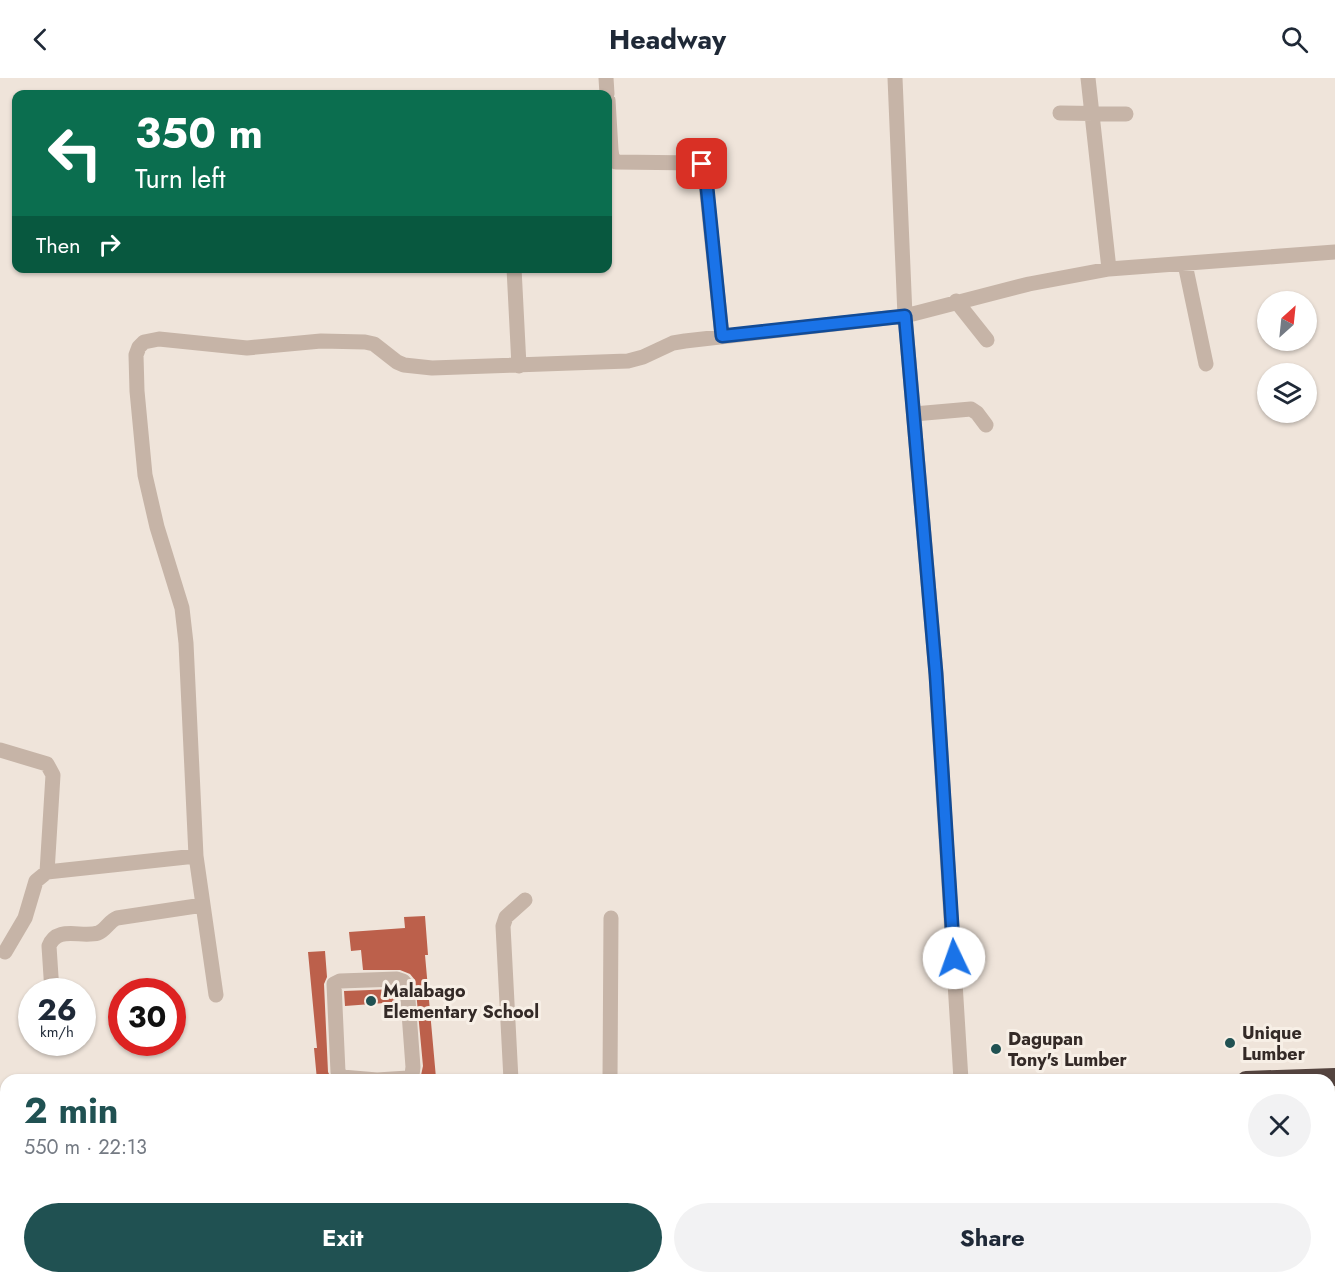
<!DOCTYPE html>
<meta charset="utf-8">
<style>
:root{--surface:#fff;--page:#f2f2f3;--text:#1f2937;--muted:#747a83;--accent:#205152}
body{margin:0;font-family:Jost,sans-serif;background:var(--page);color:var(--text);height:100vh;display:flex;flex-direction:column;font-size:22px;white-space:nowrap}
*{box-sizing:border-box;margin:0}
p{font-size:20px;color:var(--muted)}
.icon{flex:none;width:33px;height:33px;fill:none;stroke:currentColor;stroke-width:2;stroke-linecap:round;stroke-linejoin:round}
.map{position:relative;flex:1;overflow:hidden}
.side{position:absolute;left:0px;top:996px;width:1335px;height:210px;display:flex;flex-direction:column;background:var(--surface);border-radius:18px 18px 0 0;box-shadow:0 2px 4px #0004}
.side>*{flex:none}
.banner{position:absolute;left:12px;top:12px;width:600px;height:183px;border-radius:12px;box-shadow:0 2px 4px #0004;background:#0b6e4f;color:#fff;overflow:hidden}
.needle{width:39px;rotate:27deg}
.tools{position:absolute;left:1257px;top:213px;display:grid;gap:12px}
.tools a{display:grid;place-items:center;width:60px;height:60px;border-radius:50%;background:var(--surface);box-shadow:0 2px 4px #0004;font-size:30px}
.speed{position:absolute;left:18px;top:900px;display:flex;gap:12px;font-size:30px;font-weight:700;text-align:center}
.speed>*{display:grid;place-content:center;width:78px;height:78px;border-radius:50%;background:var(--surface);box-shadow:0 2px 4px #0004;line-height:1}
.speed small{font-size:15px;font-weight:400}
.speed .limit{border:9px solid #d22;background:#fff;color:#111}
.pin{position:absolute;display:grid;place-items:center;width:51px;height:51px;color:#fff;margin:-26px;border-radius:12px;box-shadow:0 3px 9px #0006}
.me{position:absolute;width:66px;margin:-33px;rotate:357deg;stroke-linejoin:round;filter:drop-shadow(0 0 4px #0008)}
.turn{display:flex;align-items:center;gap:21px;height:126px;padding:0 24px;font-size:27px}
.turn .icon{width:78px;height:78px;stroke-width:2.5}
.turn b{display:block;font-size:42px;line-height:51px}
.then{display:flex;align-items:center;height:57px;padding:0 24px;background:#0003;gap:12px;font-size:22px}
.round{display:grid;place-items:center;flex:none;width:63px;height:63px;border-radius:32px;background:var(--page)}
.summary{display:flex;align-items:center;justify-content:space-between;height:102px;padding:0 24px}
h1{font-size:36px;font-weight:700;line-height:45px;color:var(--accent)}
.cta{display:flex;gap:12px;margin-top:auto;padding:12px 24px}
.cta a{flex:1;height:69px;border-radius:36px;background:var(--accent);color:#fff;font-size:24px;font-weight:700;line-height:69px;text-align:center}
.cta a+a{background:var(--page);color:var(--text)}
header{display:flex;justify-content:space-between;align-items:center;height:78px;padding:0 24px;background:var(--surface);font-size:27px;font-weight:700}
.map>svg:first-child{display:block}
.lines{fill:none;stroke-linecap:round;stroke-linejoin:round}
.stream{stroke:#7caaa9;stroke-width:4}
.building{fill:#bc604b}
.minor{stroke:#c6b4a7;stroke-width:15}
.highway{stroke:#54443f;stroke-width:18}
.route-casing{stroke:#114b97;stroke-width:15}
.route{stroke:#1a73e8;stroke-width:10}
.poi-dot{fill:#205152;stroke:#f7efe6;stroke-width:2}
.labels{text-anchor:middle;stroke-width:6;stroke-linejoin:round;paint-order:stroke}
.poi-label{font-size:18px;font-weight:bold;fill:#342a27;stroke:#f7efe6;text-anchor:start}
</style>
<header><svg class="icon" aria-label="back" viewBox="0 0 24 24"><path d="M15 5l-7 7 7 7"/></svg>Headway<svg class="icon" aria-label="search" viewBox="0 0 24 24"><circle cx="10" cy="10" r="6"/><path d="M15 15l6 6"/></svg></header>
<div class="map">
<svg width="1335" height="1206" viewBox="0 0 1335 1206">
<rect width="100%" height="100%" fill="#efe4da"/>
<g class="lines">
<path class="stream" d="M0,1139L6,1137"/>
</g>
<path class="building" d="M425,838L428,877H425L436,1000L420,1002L423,988L415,902L410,896L400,892H363L361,872L351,873L349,854L405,850L404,839Z
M325,873L327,899L324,906L328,994L332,1002H317L314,970H317L308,874Z
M396,911L398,912V924L345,928L344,913Z"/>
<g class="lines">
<path class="minor" d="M606,0L607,16
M895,0L905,238L936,596L961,1002
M1088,0L1109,191
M608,22L611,72L612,79L616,84L698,85L704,87L722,258
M1060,35L1126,36
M1185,186L1206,286
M514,190L519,288
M956,223L987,262
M914,336L971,331L977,335L986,347
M0,672L47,686L53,697L47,794L196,778
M5,874L25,840L36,803L47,794
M397,901L403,903L407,908L413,989L412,997L408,1000L377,1002L342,999L338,994L334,906L340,903Z
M52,914L49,868C57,847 81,860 98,855C106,852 109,843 117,840L203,827
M216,917L196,778L186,565L182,530L157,449L145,397L137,313L136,277L139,269L144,264L159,261L247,270L321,263L365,264L374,266L397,284L404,287L432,290L628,283L643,279L673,265L685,263L905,238L1029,206L1109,191L1335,174
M511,1002L503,848L506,839L525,822
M610,1002L611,840
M29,1200L30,1205
M82,1200L83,1206
M616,1200V1206
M718,1200V1206"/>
<path class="highway" d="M1246,1002L1335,999
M0,1127H6"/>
</g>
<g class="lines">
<defs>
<path id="route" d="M702,86L705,90L722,258L905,238L936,596L954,880"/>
</defs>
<use href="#route" class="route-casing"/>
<use href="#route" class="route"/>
</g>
<g class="poi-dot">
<circle cx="371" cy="923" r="6"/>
<circle cx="1230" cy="965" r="6"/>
<circle cx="996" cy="971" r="6"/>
</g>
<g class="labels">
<g class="poi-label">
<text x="383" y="919">Malabago<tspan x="383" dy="21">Elementary School</tspan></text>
<text x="1242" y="961">Unique<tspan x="1242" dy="21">Lumber</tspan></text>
<text x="1008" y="967">Dagupan<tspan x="1008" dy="21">Tony's Lumber</tspan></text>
</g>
</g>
</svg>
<div class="tools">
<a><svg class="needle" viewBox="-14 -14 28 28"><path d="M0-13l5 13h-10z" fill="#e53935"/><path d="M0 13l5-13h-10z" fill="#747a83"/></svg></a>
<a><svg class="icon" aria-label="layers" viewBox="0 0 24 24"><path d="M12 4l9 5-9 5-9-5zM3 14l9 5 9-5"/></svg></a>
</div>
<div class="speed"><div>26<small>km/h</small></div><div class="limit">30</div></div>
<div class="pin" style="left:702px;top:86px;background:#d93025"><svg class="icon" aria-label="arrive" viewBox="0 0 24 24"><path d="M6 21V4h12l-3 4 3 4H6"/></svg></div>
<svg class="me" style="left:954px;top:880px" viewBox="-20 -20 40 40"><circle r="19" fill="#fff"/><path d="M0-13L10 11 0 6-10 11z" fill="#1a73e8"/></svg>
<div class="banner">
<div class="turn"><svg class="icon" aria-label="left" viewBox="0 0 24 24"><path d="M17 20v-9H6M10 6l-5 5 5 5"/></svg><div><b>350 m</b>Turn left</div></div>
<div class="then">Then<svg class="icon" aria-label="right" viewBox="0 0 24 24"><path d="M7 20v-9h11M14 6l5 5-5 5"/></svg></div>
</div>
<section class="side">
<div class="summary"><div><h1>2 min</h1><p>550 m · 22:13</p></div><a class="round"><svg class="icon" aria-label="close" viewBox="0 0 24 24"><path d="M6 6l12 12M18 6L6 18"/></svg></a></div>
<div class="cta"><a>Exit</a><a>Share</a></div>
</section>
</div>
